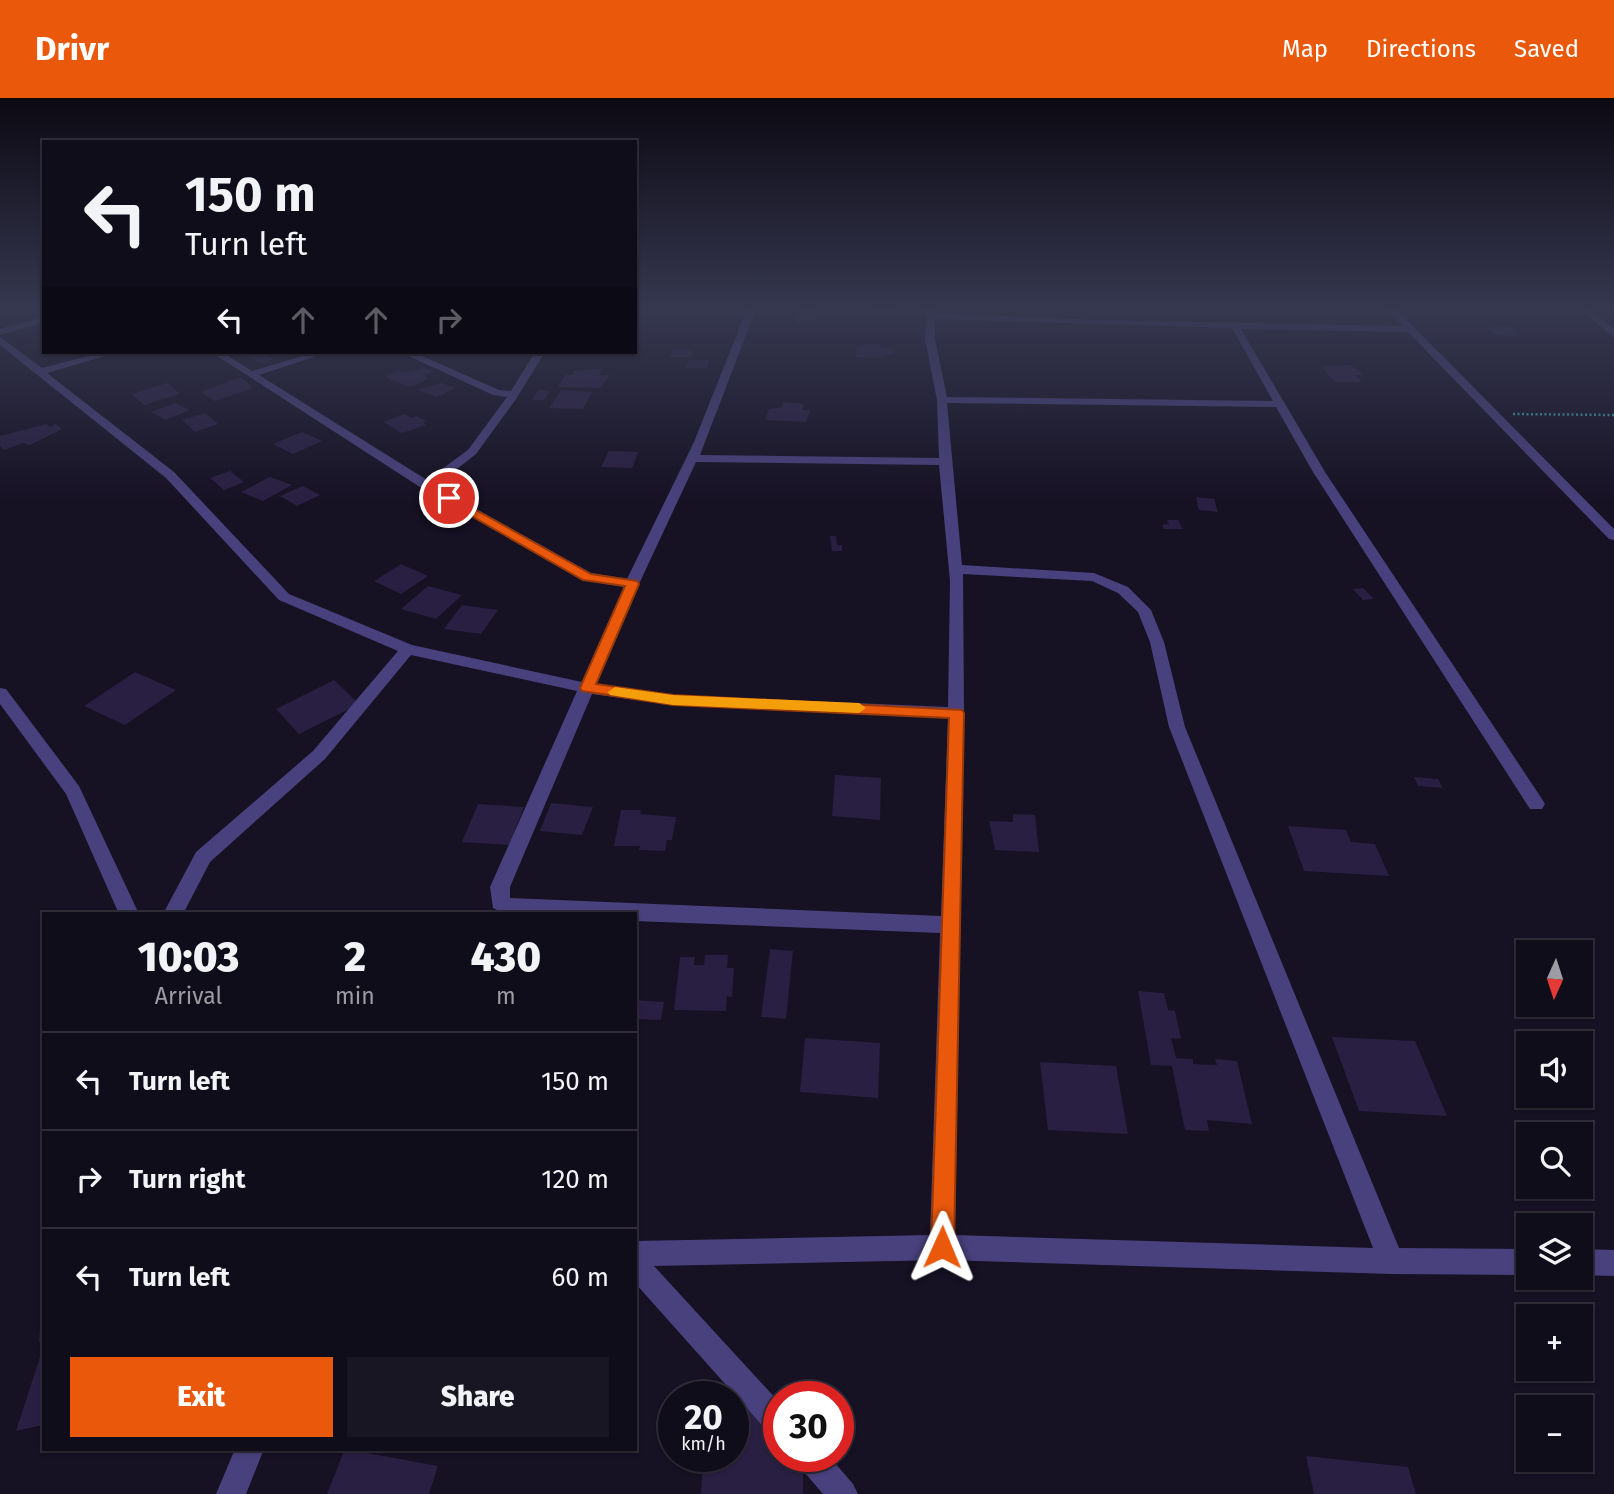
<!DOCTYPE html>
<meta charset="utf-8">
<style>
:root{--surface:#100d1a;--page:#191623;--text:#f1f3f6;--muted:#9c9ca2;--line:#302d39;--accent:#ea580c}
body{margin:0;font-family:"Fira Sans",sans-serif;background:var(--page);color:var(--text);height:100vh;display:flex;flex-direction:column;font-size:26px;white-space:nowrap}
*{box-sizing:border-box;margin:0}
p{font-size:23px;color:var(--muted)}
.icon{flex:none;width:38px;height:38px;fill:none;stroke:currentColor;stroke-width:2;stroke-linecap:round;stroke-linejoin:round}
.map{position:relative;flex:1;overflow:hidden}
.drawer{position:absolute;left:42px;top:814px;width:595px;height:539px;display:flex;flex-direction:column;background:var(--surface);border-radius:0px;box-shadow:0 2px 5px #0004,0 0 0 2px var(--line)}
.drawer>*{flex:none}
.guide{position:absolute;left:42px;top:42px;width:595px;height:214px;border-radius:0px;box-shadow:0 2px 5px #0004,0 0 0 2px var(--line);background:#100d1a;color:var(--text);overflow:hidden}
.needle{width:46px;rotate:183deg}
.controls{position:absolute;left:1516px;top:842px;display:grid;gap:14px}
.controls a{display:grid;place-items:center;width:77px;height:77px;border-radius:0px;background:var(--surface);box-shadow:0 2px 5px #0004,0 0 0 2px var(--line);font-size:35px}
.speed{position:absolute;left:658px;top:1283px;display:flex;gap:14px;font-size:35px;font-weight:700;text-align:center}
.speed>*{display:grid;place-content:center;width:91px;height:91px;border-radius:50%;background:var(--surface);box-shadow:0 2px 5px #0004,0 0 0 2px var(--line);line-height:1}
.speed small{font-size:18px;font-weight:400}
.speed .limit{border:10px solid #d22;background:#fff;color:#111}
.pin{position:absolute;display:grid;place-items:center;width:60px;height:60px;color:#fff;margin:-30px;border:4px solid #fff;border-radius:50%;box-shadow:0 2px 7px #0007}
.me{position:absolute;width:77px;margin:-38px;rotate:1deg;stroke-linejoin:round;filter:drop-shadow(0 0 5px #0008)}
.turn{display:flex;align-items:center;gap:24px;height:147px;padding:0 28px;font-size:32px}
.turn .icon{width:91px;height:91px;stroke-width:2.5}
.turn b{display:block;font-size:49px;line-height:60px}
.lanes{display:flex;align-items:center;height:66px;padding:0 28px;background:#0003;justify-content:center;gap:35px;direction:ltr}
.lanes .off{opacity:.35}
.eta{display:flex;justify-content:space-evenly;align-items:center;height:119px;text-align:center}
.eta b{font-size:42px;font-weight:800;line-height:49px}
.button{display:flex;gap:14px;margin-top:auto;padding:14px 28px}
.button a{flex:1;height:80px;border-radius:0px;background:var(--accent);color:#fff;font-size:28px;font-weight:800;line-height:80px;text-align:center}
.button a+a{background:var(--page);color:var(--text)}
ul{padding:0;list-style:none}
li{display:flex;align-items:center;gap:21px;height:98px;padding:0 28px;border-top:2px solid var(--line)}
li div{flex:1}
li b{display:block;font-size:26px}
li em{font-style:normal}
header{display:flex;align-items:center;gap:42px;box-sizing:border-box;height:98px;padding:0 35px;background:var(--accent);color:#fff}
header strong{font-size:33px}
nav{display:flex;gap:38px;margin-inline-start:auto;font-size:24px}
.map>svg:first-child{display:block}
.building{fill:#291f42}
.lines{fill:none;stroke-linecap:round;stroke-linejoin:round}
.path{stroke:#3da6a9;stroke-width:2.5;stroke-dasharray:2 2.5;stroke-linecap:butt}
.street{fill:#49417d;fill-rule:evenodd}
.route{fill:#ea580c;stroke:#983908;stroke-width:2}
.slow{fill:#f59e0b}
</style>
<header>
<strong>Drivr</strong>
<nav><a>Map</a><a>Directions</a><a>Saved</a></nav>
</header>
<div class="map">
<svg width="1614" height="1396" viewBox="0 0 1614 1396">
<rect width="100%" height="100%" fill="#161123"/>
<path class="building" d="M801,211L820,212L823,217L812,216L819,218L816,224L804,222V225H795L797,214Z
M873,211H897V215L895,218H881L872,217Z
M1505,228L1511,229L1519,235H1514L1518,238L1495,237L1488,229Z
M863,246H879V249L892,251L893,256L882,258V260L856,259L857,248H863Z
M673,251L694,253L691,259H670Z
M241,254H260L275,262L261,266Z
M689,262H709L707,270H686Z
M1351,267L1364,277H1355L1362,284H1336L1328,278L1322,268Z
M424,270L433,273L425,277L428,281L410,289L384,279L399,272L404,274Z
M594,271H602L599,277H610L600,290L558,289L565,277H573L574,273Z
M241,279L253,290L215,303L200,294Z
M167,285L180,296L144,307L131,296Z
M442,285L455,290L437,299L418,292Z
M538,292L551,293L544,302H532Z
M561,292L592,294L583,311L549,310Z
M783,304L804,306L802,312H810L806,324L765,322L769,311L782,309Z
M176,305L190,312L165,322L151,314Z
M205,315L218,326L195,334L182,322Z
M404,316L412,320L416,318L426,323L423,325L426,327L402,335L383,324Z
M46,326L50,329L56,326L62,331L30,347L23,345L4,352L0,348V338Z
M302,334L322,343L293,356L273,346Z
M609,353L638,354L632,370L601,369Z
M230,373L244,384L224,392L210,380Z
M270,379L292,387L263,403L241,394Z
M303,388L320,397L297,408L280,398Z
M1196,399L1214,401L1218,414L1199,412Z
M1167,422H1178L1183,431H1164L1162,427L1169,426Z
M830,438H836L837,447H842V453H832Z
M401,466L428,478L401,496L374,483Z
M428,488L462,497L436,521L401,511Z
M1363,490L1374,501L1363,502L1353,491Z
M462,507L498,512L481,536L444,531Z
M135,574L176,592L125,627L84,608Z
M334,582L359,606L299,636L276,611Z
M835,677L881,680L880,722L832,718Z
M1414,679L1438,681L1443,690L1418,688Z
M551,705L593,709L582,737L540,733Z
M478,706L524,709L509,747L462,744Z
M621,712H641L640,716L676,719L672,742H667L665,753L639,752L640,748H614Z
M1013,716L1035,717L1039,754L995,752L989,723L1013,724Z
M1288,728L1346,732L1351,744L1375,746L1389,778L1304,773Z
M770,851L793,853L786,921L761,919Z
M705,857H728L727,870H734L732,899L727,898L726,913L674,912L680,859H695L694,867H704Z
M1138,893L1164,895L1168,912L1175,913L1181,941L1171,940L1176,960L1193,961V966L1217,967L1215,961L1237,963L1252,1026L1207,1022L1209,1033L1185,1032L1172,968L1151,967Z
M635,902L664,904L661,922L635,921Z
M1332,939L1415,943L1447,1018L1359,1013Z
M805,940L880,945L878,1000L800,994Z
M1040,964L1116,968L1128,1036L1048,1032Z
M42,1205L44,1242L39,1244Z
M44,1258L43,1327L16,1333L40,1259Z
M733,1304L779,1305V1358H803V1396H701L703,1358H733Z
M345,1351L438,1368L429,1396H327Z
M1306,1358L1408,1369L1416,1396H1314Z"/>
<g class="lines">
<path class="path" d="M1513,316L1614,317"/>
<path class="street" d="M747,211H756L700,357L939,360L937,302L925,241L926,218L923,211H931L934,215L1098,222L1403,228L1386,211H1396L1614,431V442L1609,441L1408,234L1241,231L1325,374L1542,701L1545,706L1542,711H1530L1313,374L1276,309L947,305L962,467L1094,475L1128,489L1151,512L1164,544L1185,629L1399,1150L1528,1151V1177L1391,1176L942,1162L654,1168L779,1304V1339L769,1335L635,1185V1143L930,1137L940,835L635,823V816H505L493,810L490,789L577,593L411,557L325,661L210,764L183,816H163L196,754L313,653L398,553L279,502L166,380L0,247V239L42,270L104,254H119L47,275L174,374L289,496L412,547L582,584L624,489L582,482L423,391L211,254H222L252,273L315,254H329L259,277L427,382L468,352L507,299L493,297L400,254H413L499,292L511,293L535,254H545L516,301L476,356L435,388L591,475L627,481L694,344ZM935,221L1232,230L1273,303L947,299L935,241ZM696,364L939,367L950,483L948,609L673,597L596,586L639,486ZM963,476L1092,483L1118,495L1138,514L1150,544L1169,629L1373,1150L955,1137L964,615ZM592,596L673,607L948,620L941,818L510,800V789Z
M1579,211H1589L1614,231V239Z
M44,219V225L0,237V231Z
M0,590L6,591L79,688L139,816H119L66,696L0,606Z
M1580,1151L1614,1152V1178L1580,1177Z
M235,1351H264L246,1396H216Z
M795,1358H829L853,1386L858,1396H823L799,1368Z"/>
</g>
<linearGradient id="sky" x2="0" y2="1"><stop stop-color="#0c0913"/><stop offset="0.52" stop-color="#363850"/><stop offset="1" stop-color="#363850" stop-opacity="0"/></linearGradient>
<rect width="1614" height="406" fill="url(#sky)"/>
<path class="route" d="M449,397L591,476L637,483L639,486L596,586L673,597L962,612L964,615L954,1149L951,1157L942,1161L934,1157L931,1149L949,620L673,607L582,593L580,590L625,488L583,482L445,403L444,400Z"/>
<path class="slow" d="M615,589L673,597L859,605L866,610L859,615L673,607L610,597L608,594Z"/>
</svg>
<div class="controls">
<a><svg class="needle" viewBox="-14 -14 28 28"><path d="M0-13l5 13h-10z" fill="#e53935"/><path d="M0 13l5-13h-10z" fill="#9c9ca2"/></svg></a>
<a><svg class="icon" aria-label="sound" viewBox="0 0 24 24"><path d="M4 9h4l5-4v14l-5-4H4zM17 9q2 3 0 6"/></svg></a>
<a><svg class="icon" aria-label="search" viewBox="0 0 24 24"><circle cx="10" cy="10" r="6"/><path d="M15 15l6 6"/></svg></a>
<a><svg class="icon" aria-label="layers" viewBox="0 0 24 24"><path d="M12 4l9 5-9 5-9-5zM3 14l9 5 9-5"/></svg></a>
<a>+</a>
<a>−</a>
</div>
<div class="speed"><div>20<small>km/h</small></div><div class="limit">30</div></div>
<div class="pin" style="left:449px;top:400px;background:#d93025"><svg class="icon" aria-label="arrive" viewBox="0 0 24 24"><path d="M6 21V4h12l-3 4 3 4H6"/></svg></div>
<svg class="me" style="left:942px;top:1149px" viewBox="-20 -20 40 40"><path d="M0-17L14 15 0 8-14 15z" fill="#ea580c" stroke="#fff" stroke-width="4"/></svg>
<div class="guide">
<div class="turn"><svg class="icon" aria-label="left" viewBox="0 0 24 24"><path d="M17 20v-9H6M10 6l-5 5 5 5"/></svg><div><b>150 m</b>Turn left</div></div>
<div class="lanes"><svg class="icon" aria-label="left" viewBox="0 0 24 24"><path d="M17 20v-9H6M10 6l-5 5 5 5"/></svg><svg class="icon off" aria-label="ahead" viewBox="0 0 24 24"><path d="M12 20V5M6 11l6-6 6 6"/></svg><svg class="icon off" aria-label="ahead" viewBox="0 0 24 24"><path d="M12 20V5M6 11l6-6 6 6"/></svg><svg class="icon off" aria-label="right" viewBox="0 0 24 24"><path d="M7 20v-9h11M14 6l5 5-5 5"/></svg></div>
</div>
<section class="drawer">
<div class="eta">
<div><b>10:03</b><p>Arrival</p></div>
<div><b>2</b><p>min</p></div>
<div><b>430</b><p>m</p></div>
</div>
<ul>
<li><svg class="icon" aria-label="left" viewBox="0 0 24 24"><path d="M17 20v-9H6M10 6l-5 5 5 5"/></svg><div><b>Turn left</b></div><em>150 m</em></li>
<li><svg class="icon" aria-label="right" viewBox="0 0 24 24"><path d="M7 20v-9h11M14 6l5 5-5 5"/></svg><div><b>Turn right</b></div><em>120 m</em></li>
<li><svg class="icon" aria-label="left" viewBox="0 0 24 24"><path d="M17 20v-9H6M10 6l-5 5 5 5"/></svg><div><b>Turn left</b></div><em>60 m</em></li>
</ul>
<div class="button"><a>Exit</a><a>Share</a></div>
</section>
</div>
